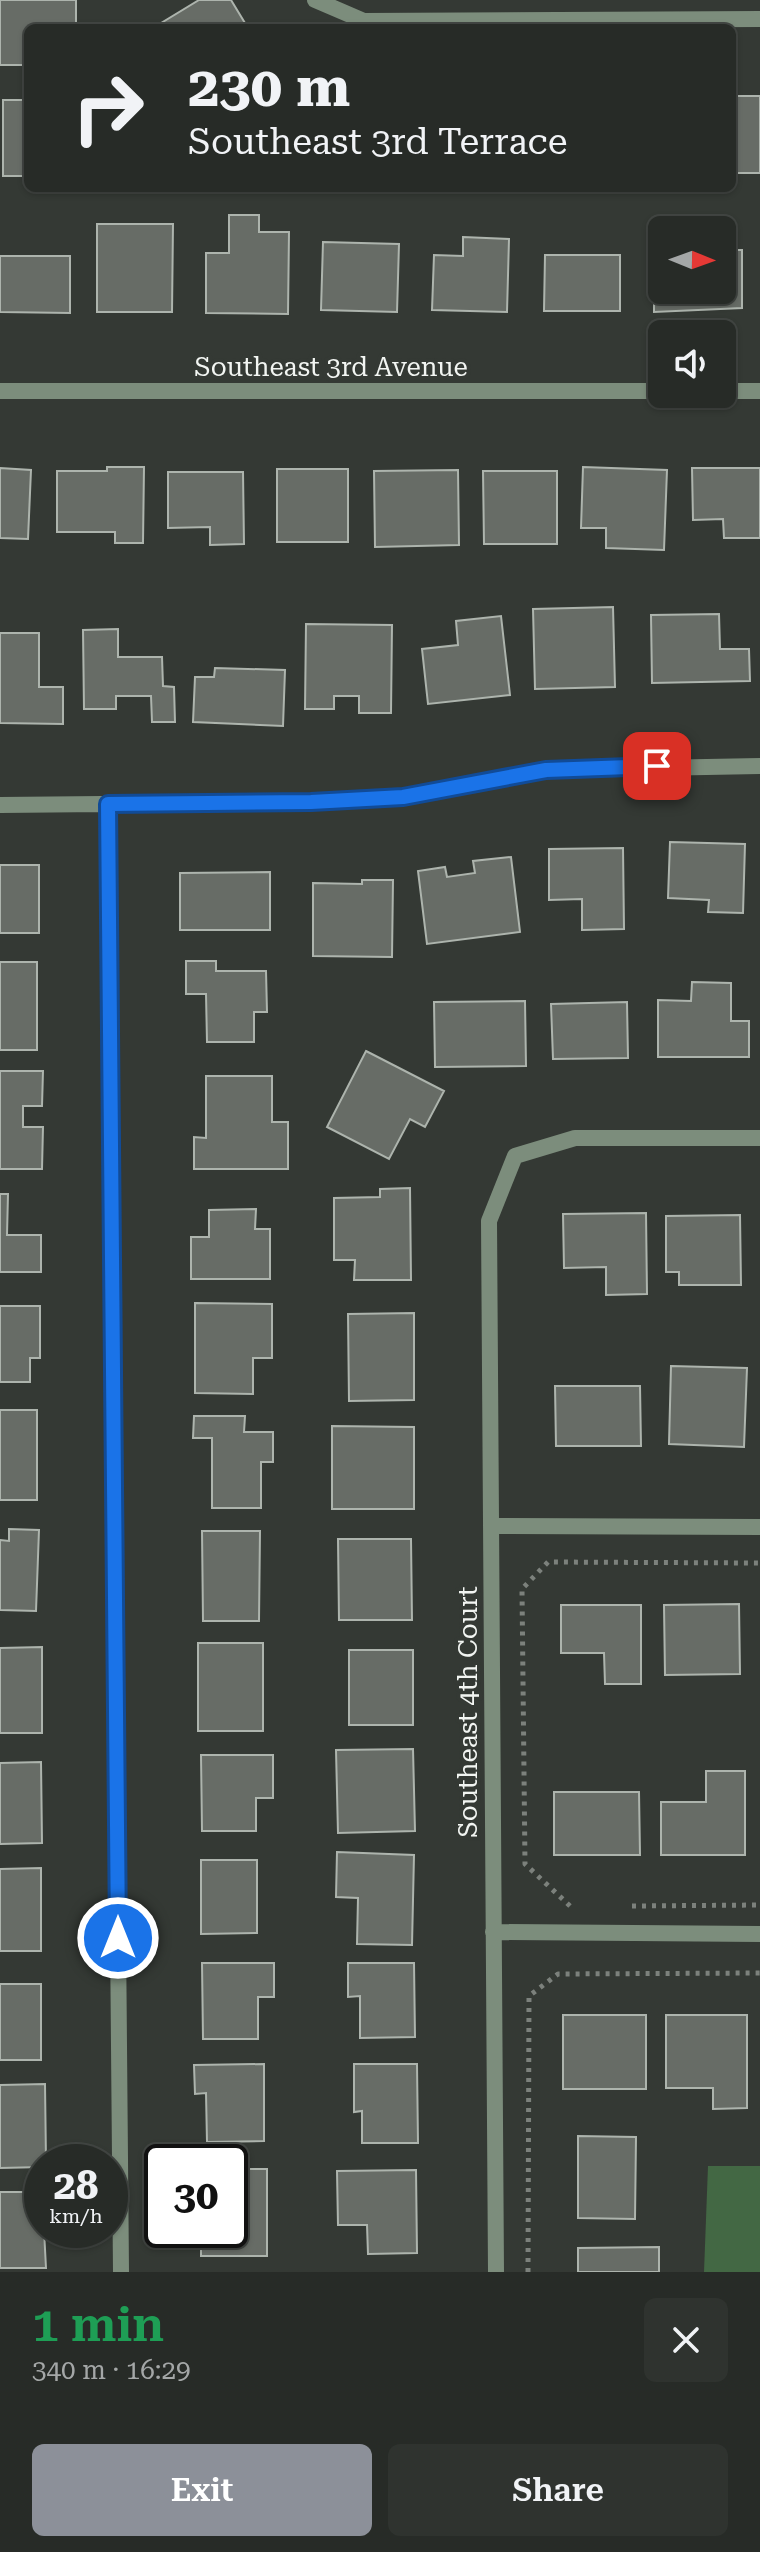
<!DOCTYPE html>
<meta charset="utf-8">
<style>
:root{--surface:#272b27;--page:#2f332f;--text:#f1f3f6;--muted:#a4a7a7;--line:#434744;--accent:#8c9099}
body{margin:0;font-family:"Roboto Serif",serif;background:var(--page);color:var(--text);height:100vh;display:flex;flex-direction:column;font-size:30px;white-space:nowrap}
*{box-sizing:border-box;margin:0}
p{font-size:26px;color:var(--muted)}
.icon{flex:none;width:44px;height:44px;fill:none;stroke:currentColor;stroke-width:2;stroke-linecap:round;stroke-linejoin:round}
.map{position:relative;height:2272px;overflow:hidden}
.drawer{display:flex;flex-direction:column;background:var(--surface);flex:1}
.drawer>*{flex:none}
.banner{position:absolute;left:24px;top:24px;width:712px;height:168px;border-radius:12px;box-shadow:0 2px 6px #0004,0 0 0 2px var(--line);background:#272b27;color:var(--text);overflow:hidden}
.needle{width:52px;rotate:91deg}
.buttons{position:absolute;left:648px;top:216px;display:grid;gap:16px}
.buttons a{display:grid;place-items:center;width:88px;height:88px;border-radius:12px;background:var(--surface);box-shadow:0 2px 6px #0004,0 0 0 2px var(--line);font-size:40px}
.speed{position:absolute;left:24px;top:2144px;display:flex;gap:16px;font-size:40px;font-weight:700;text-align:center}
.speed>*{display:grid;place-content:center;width:104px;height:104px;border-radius:50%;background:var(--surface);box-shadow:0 2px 6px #0004,0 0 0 2px var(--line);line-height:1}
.speed small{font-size:20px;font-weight:400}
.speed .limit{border:4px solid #111;border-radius:12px;background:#fff;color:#111}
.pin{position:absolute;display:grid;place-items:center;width:68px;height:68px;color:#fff;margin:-34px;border-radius:16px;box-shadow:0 4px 12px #0006}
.me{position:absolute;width:88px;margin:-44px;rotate:0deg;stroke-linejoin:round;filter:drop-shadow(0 0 6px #0008)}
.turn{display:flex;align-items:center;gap:28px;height:168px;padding:0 32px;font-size:36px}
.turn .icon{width:104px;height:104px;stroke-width:2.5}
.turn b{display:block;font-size:56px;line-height:68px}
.round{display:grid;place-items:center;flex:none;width:84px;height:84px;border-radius:12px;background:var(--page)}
.summary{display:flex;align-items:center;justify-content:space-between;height:136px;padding:0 32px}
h1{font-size:48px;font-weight:600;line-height:60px;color:#1e9e55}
.action{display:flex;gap:16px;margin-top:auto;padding:16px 32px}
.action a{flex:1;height:92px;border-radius:12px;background:var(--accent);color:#fff;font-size:32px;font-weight:600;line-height:92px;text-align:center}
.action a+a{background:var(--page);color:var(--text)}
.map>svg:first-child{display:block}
.water{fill:#436844}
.building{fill:#676c66;stroke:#adb4ad;stroke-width:2}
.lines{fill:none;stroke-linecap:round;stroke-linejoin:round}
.path{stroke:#7c817c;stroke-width:5;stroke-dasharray:4 6;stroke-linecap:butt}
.minor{stroke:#7c8d7c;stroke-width:16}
.route-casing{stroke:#114b97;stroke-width:20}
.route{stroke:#1a73e8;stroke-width:14}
.labels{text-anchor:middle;stroke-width:8;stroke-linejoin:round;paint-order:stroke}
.street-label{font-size:26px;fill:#f2f5f2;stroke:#343934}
</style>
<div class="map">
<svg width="760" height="2272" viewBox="0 0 760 2272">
<rect width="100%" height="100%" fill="#343934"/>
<path class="water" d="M708,2166H760V2272H704Z"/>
<path class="building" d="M0,0H76V28H28V65H0Z
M199,0H231L248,28H153Z
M732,96H760V173H732Z
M3,100H28V176H3Z
M229,215H259V232H289L288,314L206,313V253H229Z
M97,224H173L172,312H97Z
M463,237L509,239L507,312L432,310L434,255L463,256Z
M323,242L399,244L397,312L321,310Z
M654,250H662V290H722V250H742V308L654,312Z
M545,255H620V311H544Z
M0,256H70V313L0,312Z
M107,467H144L143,543H115V532H57V471H107Z
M583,467L667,470L664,550L606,548V528H581Z
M0,468L31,470L28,539L0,538Z
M692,468H760V538H724L723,519L693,520Z
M277,469H348V542H277Z
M458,470L459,545L375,547L374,471Z
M483,471H557V544H484Z
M168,472H243L244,544L210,545V527L168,528Z
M613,607L615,687L535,689L533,609Z
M719,614L720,649H749L750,681L652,683L651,615Z
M501,616L510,695L428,704L422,649L458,645L456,621Z
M306,624L392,625L391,713H359V696H334V709H305Z
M118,629V657H162L163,686L174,687L175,722H152L151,696H116V709H84L83,630Z
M0,633H39V687H63V724L0,723Z
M215,668L285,670L283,726L193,722L195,677H214Z
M670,842L745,844L743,913L708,912L709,900L668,898Z
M623,848L624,929L582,930V899L549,900V849Z
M511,857L520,932L427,944L418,871L445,867L447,877L475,873L473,861Z
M0,865H39V933H0Z
M270,872V930H180V873Z
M362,880H393L392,957L313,956V883L362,884Z
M186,961H216V971H266L267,1012H254V1042H207L206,994H186Z
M0,962H37V1050H0Z
M692,982L731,983V1021H749V1057H658V1000L691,1001Z
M525,1001L526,1066L435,1067L434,1002Z
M627,1002L628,1058L553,1059L551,1004Z
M366,1051L444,1091L425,1127L410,1119L389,1159L327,1127Z
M0,1071H43L42,1106H23V1127H43L42,1169H0Z
M206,1076H272V1122H288V1169H194V1137L206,1138Z
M410,1188L411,1280H354L355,1260H334V1198L380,1197V1189Z
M0,1194H8L7,1235H41V1272H0Z
M256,1209L255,1229H270V1279H191V1237H209V1210Z
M646,1213L647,1294L606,1295V1267L564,1268L563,1214Z
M740,1215L741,1285H679V1272H666V1216Z
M195,1303L272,1304V1358H253V1394L195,1393Z
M0,1306H40V1358H30V1382H0Z
M414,1313V1400L349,1401L348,1314Z
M671,1366L747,1368L744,1447L669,1444Z
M555,1386H640L641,1446H556Z
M0,1410H37V1500H0Z
M194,1416H245L244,1432H273V1462H261V1508H212V1438H193Z
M332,1426L414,1427V1509H332Z
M9,1529L39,1530L36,1611L0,1610V1540L9,1541Z
M202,1531H260L259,1621H203Z
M338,1539H411L412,1620H339Z
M739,1604L740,1674L665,1675L664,1605Z
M561,1605H641V1684H605L604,1653H561Z
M198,1643H263V1731H198Z
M42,1647V1733H0V1648Z
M349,1650H413V1725H349Z
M413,1749L415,1831L338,1833L336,1750Z
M201,1755H273V1798H256V1831H202Z
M41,1762L42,1843L0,1844V1763Z
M706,1771H745V1855H661V1802H706Z
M554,1792H639L640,1855H554Z
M337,1852L414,1855L412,1945L357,1944L358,1898L336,1897Z
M201,1860H257V1933L201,1934Z
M41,1868V1951H0V1869Z
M202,1963H274V1997H258V2039H203Z
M348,1963H414L415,2037L360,2038V1996L348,1997Z
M0,1984H41V2060H0Z
M563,2015H646V2089H563Z
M666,2015H747V2108L713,2109V2088H666Z
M264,2064V2141L207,2142L206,2093L195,2094L194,2065Z
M354,2064H417L418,2143H362V2111L354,2112Z
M45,2084L46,2162H42V2167L0,2168V2085Z
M578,2136L636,2137L635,2219L578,2218Z
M230,2169H267V2256H201V2230H230Z
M416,2170L417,2253L368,2254L367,2225H338L337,2171Z
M0,2192H42L46,2268H0Z
M659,2247V2272H578V2248Z"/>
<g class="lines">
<path class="path" d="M570,1906L525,1864L522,1589L548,1562L760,1563
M632,1906L760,1905
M528,2272L529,1996L558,1974L760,1973"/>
<path class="minor" d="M315,0L364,21L760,19
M0,391H662
M722,391H760
M108,804L121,2272
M0,805L311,802L403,797L546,770L760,766
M491,1526L760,1527
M493,1932L760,1934
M496,2272L489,1221L515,1156L575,1138H760"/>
</g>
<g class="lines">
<defs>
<path id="route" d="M118,1938L108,804L311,802L403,797L546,770L657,766"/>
</defs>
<use href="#route" class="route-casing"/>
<use href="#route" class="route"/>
</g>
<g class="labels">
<g class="street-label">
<text x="331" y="376">Southeast 3rd Avenue</text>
<text transform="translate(468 1712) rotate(-90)" y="9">Southeast 4th Court</text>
</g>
</g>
</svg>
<div class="buttons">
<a><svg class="needle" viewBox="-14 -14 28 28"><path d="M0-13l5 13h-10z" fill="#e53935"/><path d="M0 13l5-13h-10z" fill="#a4a7a7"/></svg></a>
<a><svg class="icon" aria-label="sound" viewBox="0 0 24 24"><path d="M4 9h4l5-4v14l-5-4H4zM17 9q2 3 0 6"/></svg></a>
</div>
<div class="speed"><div>28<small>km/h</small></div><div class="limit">30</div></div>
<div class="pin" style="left:657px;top:766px;background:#d93025"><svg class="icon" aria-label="arrive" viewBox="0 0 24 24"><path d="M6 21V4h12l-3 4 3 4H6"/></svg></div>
<svg class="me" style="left:118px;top:1938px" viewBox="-20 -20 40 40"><circle r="17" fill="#1a73e8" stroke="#fff" stroke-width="3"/><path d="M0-11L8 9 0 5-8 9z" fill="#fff"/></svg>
<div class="banner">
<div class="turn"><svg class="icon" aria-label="right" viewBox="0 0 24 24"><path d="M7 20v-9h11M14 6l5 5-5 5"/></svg><div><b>230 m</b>Southeast 3rd Terrace</div></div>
</div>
</div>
<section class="drawer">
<div class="summary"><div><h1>1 min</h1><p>340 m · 16:29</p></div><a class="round"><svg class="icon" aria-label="close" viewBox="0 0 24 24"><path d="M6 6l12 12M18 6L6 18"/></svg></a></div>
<div class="action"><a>Exit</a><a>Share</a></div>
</section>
